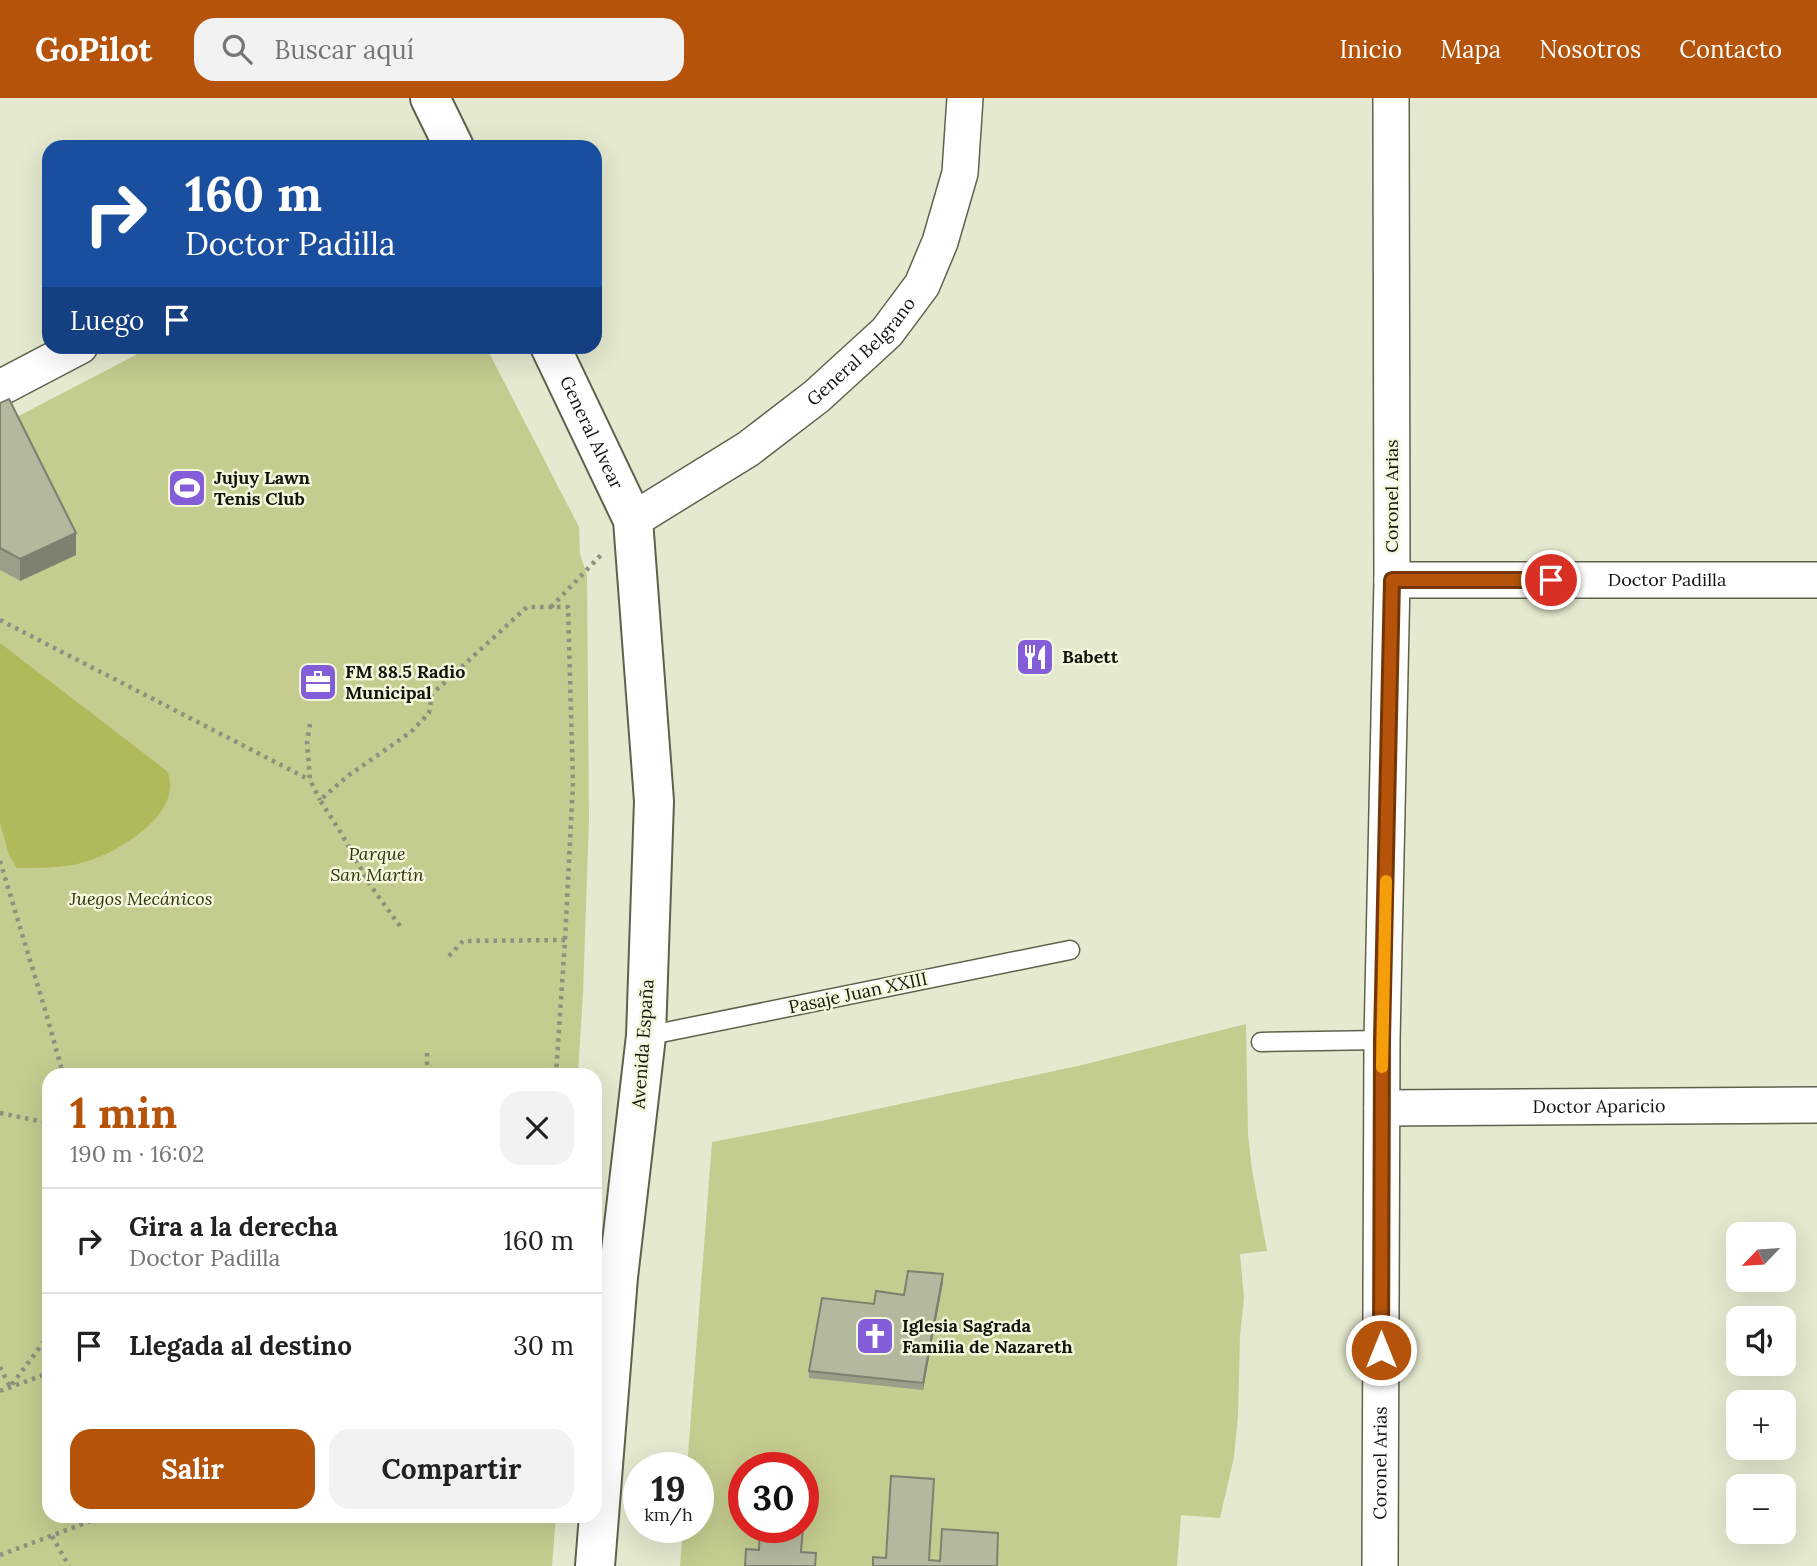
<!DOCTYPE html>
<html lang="es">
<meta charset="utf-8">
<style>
:root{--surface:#fff;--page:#f2f2f2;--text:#202124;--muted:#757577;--line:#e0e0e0;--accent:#b45309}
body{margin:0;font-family:Lora,serif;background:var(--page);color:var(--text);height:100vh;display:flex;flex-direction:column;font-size:26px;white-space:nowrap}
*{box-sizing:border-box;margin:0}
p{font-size:23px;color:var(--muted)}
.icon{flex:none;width:38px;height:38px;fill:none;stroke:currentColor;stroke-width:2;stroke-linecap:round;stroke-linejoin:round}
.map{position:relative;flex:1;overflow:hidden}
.sheet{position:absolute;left:42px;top:970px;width:560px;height:455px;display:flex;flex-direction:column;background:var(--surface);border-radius:21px;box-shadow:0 7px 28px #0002}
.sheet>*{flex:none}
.top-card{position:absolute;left:42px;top:42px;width:560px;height:214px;border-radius:21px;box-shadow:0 7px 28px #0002;background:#1a4fa0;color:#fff;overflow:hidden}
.needle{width:46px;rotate:245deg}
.buttons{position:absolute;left:1726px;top:1124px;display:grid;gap:14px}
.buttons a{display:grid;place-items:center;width:70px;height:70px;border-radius:14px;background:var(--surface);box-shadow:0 7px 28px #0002;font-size:35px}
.speed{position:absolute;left:623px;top:1354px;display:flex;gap:14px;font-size:35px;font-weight:700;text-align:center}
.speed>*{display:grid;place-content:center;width:91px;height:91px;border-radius:50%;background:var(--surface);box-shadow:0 7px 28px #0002;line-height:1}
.speed small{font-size:18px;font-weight:400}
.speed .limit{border:10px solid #d22;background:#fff;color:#111}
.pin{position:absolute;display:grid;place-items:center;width:60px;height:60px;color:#fff;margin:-30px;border:4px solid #fff;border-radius:50%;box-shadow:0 2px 7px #0007}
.me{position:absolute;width:77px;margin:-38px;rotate:0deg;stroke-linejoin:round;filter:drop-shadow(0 0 5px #0008)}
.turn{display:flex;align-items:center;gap:24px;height:147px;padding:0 28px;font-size:32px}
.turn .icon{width:91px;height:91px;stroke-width:2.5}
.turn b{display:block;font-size:49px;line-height:60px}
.then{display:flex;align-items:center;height:66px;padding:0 28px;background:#0003;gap:14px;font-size:26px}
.round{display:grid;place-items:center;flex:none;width:74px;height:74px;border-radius:21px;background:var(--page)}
.summary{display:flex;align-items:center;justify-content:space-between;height:119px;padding:0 28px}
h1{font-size:42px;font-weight:700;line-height:52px;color:var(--accent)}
.primary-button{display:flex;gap:14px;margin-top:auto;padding:14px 28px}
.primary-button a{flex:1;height:80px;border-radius:21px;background:var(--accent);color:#fff;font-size:28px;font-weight:700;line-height:80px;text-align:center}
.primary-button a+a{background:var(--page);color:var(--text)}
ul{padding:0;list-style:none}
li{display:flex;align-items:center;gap:21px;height:105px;padding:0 28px;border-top:2px solid var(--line)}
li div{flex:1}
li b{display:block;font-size:26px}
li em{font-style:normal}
header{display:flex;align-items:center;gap:42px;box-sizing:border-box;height:98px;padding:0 35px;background:var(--accent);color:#fff}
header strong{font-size:33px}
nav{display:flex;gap:38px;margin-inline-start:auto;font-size:24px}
.search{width:490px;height:63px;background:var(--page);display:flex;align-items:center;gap:18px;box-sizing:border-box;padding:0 24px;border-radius:21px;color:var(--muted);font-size:26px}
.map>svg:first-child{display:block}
.green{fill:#c4cc90;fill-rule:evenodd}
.water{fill:#b0ba5b}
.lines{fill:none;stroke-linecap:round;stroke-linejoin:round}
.lane-casing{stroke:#5f624b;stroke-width:21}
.street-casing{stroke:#5f624b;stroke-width:38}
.secondary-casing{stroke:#5f624b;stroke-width:42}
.path{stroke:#8e917e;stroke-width:4.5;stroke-dasharray:3.5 5;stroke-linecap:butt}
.lane{stroke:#fff;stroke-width:18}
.street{stroke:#fff;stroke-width:35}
.secondary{stroke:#fff;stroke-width:38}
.wall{fill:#9b9e89}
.shaded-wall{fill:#7e816f}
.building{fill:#b4b89f;stroke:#7e816f;stroke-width:2}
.route-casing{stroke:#753606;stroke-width:18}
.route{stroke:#b45309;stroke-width:12}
.slow{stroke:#f59e0b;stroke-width:12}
.labels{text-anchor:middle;stroke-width:5;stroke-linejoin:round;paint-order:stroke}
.street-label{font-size:18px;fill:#13150c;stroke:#f3f7dc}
.poi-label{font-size:18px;font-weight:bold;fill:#13150c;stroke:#f3f7dc;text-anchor:start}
.park-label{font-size:18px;font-style:italic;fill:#31340b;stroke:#f3f7dc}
</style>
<header>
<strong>GoPilot</strong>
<div class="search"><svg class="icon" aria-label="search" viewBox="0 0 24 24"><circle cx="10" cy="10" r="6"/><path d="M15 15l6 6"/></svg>Buscar aquí</div>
<nav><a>Inicio</a><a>Mapa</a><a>Nosotros</a><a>Contacto</a></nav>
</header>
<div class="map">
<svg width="1817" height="1468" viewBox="0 0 1817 1468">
<rect width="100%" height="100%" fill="#e5e9cf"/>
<path class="green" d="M151,249H486L579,429L580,456L587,477L589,721L583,895L578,976H49V1418H556L552,1468H0V472L20,483L9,323Z
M1246,926L1248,1036L1252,1072L1267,1153L1240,1156L1244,1200L1240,1238L1238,1318L1234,1359L1220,1420L1181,1417L1177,1468H680L683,1430H698V1370H687L712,1044L821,1023L1082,967ZM744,1370H803V1430H744Z"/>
<path class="water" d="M0,545L167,673C187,717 108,762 72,767C54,770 35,770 17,770L9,757L0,725Z"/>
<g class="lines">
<defs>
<path id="lane" d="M646,938L1070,852
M1261,944L1382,942"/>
<g id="street">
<path d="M0,290L80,248"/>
<path id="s1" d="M633,422L748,351L817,298L887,234L922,187L940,144L960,75L965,0"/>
<path id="s2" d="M1392,482H1817"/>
<path id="s3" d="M1382,1010L1817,1007"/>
<path id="s4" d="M1380,1468L1382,942L1392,482L1391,0"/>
</g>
<g id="secondary">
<path d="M430,0L454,49"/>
<path id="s5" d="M550,248L633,422L654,703L646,938L618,1179L595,1468"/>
</g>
</defs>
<use href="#lane" class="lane-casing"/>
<use href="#street" class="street-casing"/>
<use href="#secondary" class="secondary-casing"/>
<path class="path" d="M551,509L601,457
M0,522L310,682
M310,626L307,644L310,682L320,702
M0,763L46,915L63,976
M400,828L370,787L341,735L320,702L349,677L411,634L429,615L432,596L527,509H568L573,685L565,842
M449,858L463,843L565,842L556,976
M427,955V976
M0,1015L49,1025
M0,1269L10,1289L46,1241L49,1233
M0,1293L49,1275
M52,1438L69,1468
M0,1457L104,1418"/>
<use href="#lane" class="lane"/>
<use href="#street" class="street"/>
<use href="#secondary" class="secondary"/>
</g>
<path class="wall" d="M0,305L76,457L20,483L0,472Z
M943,1184L923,1292L809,1280V1273L904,1197Z"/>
<path class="shaded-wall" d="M76,435V457L20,483V461Z
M943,1176V1184L923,1292V1285Z"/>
<path class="building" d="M9,301L76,435L20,461L0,450V305Z
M908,1173L943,1176L923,1285L809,1273L822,1200L874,1206L876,1193L904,1197Z
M803,1373H806L803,1418Z
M891,1378L934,1381L929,1462L940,1463L942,1431L998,1435L997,1468H873V1459L886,1460Z
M760,1430H803L801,1454L816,1455L815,1468H745L746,1451L759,1452Z"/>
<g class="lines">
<defs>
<path id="route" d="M1381,1252L1382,942L1392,482H1551"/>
</defs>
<use href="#route" class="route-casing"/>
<use href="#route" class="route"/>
<path class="slow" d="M1382,969L1386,783"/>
</g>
<defs>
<symbol id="stadium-square" viewBox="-11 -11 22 22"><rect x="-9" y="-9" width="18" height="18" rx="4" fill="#845ed9" stroke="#f3f7dc"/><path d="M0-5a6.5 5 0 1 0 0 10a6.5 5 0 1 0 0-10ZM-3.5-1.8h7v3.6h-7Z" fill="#fff"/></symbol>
<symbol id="restaurant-square" viewBox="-11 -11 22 22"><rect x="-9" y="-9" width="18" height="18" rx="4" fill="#845ed9" stroke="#f3f7dc"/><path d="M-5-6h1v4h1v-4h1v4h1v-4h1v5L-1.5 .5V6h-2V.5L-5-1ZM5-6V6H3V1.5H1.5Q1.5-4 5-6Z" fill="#fff"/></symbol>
<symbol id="office-square" viewBox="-11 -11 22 22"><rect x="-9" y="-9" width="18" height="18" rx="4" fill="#845ed9" stroke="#f3f7dc"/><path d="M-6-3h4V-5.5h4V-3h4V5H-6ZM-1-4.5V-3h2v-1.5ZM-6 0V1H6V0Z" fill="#fff"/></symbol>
<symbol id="church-square" viewBox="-11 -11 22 22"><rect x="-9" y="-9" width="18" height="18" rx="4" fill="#845ed9" stroke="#f3f7dc"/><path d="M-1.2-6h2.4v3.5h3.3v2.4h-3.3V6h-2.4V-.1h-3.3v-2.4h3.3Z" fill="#fff"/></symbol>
</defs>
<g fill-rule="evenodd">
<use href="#stadium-square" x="165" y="368" width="44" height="44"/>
<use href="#restaurant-square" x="1013" y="537" width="44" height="44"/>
<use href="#office-square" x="296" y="562" width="44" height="44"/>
<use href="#church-square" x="853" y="1216" width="44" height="44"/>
</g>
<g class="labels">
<g class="street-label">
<text dy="6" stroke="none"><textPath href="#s1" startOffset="285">General Belgrano</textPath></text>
<text dy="6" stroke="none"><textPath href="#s5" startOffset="96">General Alvear</textPath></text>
<text transform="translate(1392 398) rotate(-90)" y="6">Coronel Arias</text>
<text dy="6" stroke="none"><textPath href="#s2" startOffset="275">Doctor Padilla</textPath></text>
<text transform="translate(858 895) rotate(-12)" y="6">Pasaje Juan XXIII</text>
<text transform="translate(643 946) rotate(-86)" y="6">Avenida España</text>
<text dy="6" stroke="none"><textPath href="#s3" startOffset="217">Doctor Aparicio</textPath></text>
<text dy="6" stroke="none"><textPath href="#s4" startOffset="103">Coronel Arias</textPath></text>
</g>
<g class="poi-label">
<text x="214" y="386">Jujuy Lawn<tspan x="214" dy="21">Tenis Club</tspan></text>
<text x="1062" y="565">Babett</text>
<text x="345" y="580">FM 88.5 Radio<tspan x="345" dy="21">Municipal</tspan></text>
<text x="902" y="1234">Iglesia Sagrada<tspan x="902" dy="21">Familia de Nazareth</tspan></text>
</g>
<g class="park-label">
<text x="377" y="762">Parque<tspan x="377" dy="21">San Martín</tspan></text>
<text x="141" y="807">Juegos Mecánicos</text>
</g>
</g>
</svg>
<div class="buttons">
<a><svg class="needle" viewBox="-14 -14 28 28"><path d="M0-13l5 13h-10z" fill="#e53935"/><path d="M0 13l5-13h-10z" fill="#757577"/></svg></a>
<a><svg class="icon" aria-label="sound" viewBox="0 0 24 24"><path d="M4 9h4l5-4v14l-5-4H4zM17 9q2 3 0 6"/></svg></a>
<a>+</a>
<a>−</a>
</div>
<div class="speed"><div>19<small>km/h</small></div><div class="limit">30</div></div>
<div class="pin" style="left:1551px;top:482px;background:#d93025"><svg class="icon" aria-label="arrive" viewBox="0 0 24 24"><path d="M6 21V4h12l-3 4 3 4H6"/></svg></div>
<svg class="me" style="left:1381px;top:1252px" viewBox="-20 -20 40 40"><circle r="17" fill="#b45309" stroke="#fff" stroke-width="3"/><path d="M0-11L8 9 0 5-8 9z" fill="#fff"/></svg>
<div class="top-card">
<div class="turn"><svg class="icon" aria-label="right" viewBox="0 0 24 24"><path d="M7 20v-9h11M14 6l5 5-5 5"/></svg><div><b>160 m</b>Doctor Padilla</div></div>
<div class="then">Luego<svg class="icon" aria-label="arrive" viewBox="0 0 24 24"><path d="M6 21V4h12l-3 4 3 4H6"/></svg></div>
</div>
<section class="sheet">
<div class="summary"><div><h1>1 min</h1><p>190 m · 16:02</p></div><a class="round"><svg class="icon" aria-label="close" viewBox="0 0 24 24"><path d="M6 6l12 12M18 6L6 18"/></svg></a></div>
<ul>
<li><svg class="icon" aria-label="right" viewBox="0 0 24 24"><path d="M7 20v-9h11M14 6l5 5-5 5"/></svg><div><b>Gira a la derecha</b><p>Doctor Padilla</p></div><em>160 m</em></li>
<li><svg class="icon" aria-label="arrive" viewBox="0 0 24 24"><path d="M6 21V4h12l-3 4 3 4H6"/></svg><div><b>Llegada al destino</b></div><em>30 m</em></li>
</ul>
<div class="primary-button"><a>Salir</a><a>Compartir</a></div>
</section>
</div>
